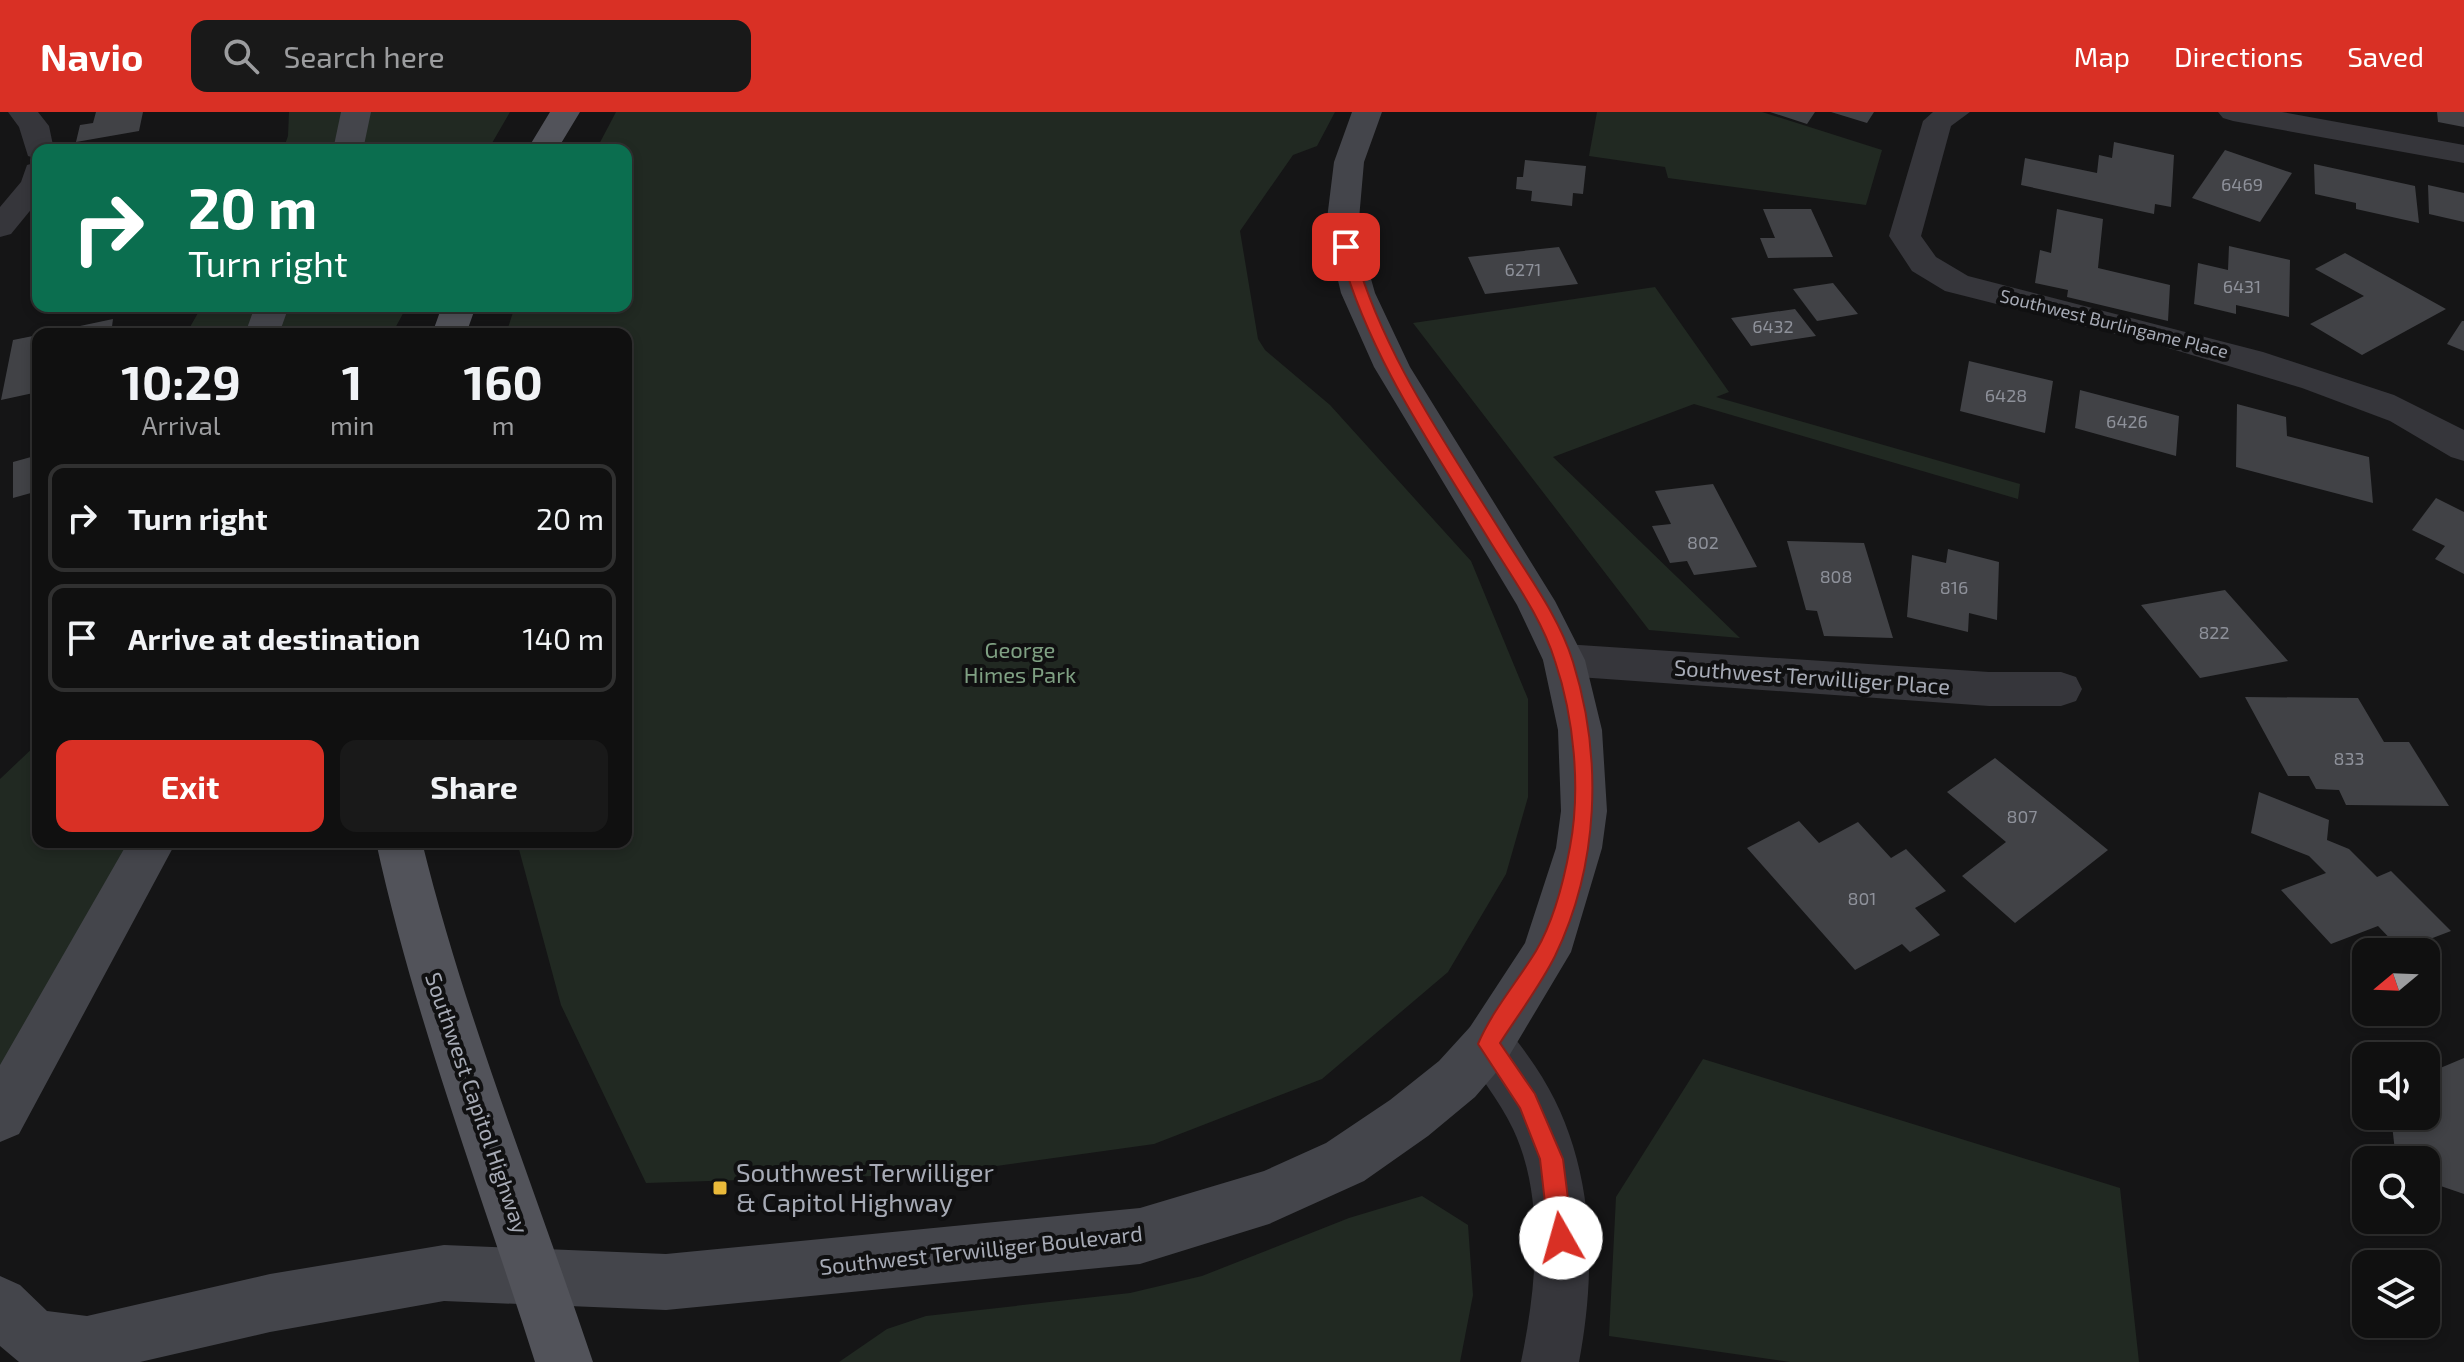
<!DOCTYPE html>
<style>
:root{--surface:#101010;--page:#191919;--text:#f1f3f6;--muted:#9c9d9f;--line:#303030;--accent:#d93025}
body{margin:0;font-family:"Exo 2",sans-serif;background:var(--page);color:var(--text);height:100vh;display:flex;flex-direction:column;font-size:30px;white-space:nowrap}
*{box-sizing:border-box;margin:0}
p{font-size:26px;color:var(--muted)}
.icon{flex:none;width:44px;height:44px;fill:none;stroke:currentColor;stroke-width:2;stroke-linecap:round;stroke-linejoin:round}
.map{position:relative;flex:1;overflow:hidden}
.side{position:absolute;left:32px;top:216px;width:600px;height:520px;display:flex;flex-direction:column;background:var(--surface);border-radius:16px;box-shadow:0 4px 12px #0003,0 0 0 2px var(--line)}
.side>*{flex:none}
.top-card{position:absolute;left:32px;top:32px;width:600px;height:168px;border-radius:16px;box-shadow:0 4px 12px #0003,0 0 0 2px var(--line);background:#0b6e4f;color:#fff;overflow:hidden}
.needle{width:52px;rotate:251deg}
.tools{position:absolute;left:2352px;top:826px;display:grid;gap:16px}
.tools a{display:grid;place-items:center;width:88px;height:88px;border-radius:16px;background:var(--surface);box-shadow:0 4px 12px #0003,0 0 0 2px var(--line);font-size:40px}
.pin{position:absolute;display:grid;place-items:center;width:68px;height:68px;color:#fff;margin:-34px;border-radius:16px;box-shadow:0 4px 12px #0006}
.me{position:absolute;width:88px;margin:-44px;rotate:353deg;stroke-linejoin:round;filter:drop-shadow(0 0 6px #0008)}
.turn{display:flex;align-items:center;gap:28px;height:168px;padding:0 24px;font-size:36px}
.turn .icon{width:104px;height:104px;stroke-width:2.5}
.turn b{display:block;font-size:56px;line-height:68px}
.eta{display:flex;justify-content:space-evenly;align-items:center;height:136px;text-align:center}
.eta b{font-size:48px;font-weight:700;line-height:56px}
.cta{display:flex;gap:16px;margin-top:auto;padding:16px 24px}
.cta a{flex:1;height:92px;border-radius:16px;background:var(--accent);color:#fff;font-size:32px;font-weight:700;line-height:92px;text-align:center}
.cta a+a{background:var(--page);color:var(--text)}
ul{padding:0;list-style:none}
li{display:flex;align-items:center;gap:24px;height:108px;margin:0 16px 12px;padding:0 8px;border:4px solid var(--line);border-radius:16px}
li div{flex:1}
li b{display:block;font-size:30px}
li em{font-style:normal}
header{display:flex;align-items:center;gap:48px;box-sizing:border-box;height:112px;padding:0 40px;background:var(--accent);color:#fff}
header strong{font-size:38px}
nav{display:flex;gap:44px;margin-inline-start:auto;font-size:28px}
.search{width:560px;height:72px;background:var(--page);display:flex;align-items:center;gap:20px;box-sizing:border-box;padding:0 28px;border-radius:16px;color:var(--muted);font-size:30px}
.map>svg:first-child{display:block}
.green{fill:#212922}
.building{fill:#414246}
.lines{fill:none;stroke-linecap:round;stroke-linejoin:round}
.street{fill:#36363b;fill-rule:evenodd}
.secondary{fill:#44454b;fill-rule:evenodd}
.primary{fill:#52535a;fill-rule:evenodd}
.route{fill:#d93025;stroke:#8d1f18;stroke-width:2}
.poi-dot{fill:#e9b93a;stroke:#101011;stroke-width:3}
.labels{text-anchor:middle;stroke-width:8;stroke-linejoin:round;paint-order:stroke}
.number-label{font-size:18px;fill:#8e919a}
.far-street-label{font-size:18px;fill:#a7abb6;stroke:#101011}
.park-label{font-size:22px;fill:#7fa083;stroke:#101011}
.street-label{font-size:22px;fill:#a7abb6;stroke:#101011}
.near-poi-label{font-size:26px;fill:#a7abb6;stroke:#101011;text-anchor:start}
</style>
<header>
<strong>Navio</strong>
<div class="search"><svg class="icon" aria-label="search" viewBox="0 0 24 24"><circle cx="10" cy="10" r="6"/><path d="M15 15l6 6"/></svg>Search here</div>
<nav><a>Map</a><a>Directions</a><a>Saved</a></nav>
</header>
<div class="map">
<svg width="2464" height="1250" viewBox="0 0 2464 1250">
<rect width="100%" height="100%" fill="#151516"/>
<path class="green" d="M289,0H510L488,38H283L288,24Z
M616,0H1335L1317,34L1293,43L1240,119L1258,227L1265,238L1330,293L1471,449L1528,587V685L1506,762L1448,860L1322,967L1154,1032L938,1062L646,1071L561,893L517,730H626V222H506L515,194H626V38H596Z
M1597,0H1762L1882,38L1866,93L1668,66L1665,55L1589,44Z
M1655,175L1729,280L1716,285L2020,372L2018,387L1694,292L1553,345L1740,526L1649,518L1413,211Z
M202,194H407L392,222H186Z
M38,631V730H129L0,979V667Z
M1703,947L2120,1076L2139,1250H1790L1609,1224L1616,1085Z
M1422,1084L1468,1113L1473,1183L1460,1250H839L887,1217L926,1204L1130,1181L1202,1164L1349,1106Z"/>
<path class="building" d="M96,0H143L139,19L76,30L80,13L93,11Z
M1770,0H1815L1807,12Z
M1831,0H1874L1867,11Z
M2437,0H2464V15L2438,10Z
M2114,30L2174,43L2171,95L2155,92L2154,102L2021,73L2025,46L2097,61L2099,43L2112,46Z
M140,31L138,38H106V36Z
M2225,38L2292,61L2260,110L2192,86Z
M1525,48L1586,54L1583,82L1573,81L1572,94L1531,89L1532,79L1516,77L1517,65H1523Z
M2314,52L2415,74L2419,111L2356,97V91L2315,82Z
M2428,73L2464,81V110L2429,102Z
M1763,97H1811L1833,145L1768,146L1760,126H1775Z
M2057,97L2103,107L2098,156L2170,173L2168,209L2067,185L2068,178L2035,171L2040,138L2051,141Z
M2229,134L2290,148L2289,205L2236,193V202L2194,192L2198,151L2228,158Z
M1559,135L1578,172L1485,182L1468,145Z
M2345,141L2446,197L2362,243L2310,212L2364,184L2315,157Z
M1833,171L1858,202L1817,209L1793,177Z
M1795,197L1816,224L1751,234L1731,206Z
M113,207L111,222H47V221Z
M2462,209H2464V239L2447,232Z
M38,223V280L1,288L13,228Z
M1969,249L2053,269L2045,321L1960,299Z
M2080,278L2179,304L2176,344L2075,316Z
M2237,292L2286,305L2287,324L2369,345L2373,391L2236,355Z
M38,318V379L13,386V350L31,345V320Z
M1713,372L1757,455L1694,463L1687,449L1670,451L1652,414L1671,412L1655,379Z
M2436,386L2464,400V462L2435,447L2445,434L2412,418Z
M1787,429L1864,431L1893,526L1824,524L1817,499L1806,498Z
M1948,437L1999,450L1997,508L1969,501L1968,520L1907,505L1912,443L1946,451Z
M2225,478L2288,549L2200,566L2141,493Z
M2245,585L2358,586L2384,630H2409L2449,694L2346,693L2339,678L2316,677L2309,664H2288Z
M1995,646L2108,738L2015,811L1962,764L2006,730L1947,680Z
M2259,680L2329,708L2327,728L2349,737L2377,765L2391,759L2451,819L2401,838L2378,814L2331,832L2281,778L2326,761L2309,744L2251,721Z
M1799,709L1819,731L1858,710L1891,746L1906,737L1946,779L1915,796L1940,823L1910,840L1902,832L1855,858L1747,736Z
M2464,946V1082L2426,1069V1048H2396L2391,1004H2426V962Z"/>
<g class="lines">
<path class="street" d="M8,0H38L49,14L54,38H38V47L28,44L19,15Z
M1933,0H1970L1951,14L1921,124L1936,145L1968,164L2263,240L2394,283L2464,318V349L2451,345L2390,309L2302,276L2155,232L1945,179L1912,159L1889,124L1923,9Z
M2218,0H2282L2464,33V51L2233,9L2223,6Z
M38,50V89L11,122L0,125V95L21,70L27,53Z
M1564,532L1989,560H2061L2076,565L2082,577L2076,589L2061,594H1989L1564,564L1549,560L1543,548L1549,536Z
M1488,908C1512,917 1520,933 1535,954C1594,1041 1598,1150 1579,1250H1521C1536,1177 1546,1087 1513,1017C1499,987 1476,962 1462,932L1470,915Z"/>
<path class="secondary" d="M341,0H371L363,38H333Z
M1352,0H1382L1364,50L1359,107L1362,135L1375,181L1410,255L1555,489L1585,548L1602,618L1607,699L1602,736L1571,840L1506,949L1475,985L1428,1024L1364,1069L1269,1112L1140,1152L666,1198L444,1189L270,1220L140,1250H19L0,1234V1164L20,1173L47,1199L87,1204L270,1162L444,1133L666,1142L1140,1096L1264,1059L1326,1031L1390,988L1439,949L1470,915L1525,831L1556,736L1561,699L1558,618L1543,548L1517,493L1374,255L1341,181L1330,135L1327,107L1334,50Z
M255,194H289L279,222H245Z
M128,730H176L19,1022L0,1030V953Z"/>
<path class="primary" d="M550,0H580L557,38H527Z
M442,194H476L466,222H432Z
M376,730H422C466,908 535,1077 593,1250H535C480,1077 415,908 376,730Z"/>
</g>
<path class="route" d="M1346,131L1353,135C1382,243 1448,334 1506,428C1530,466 1560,507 1573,550C1603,646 1599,753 1555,844C1540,874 1518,903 1500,931L1535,982L1563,1047L1573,1126L1569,1134L1561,1138L1553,1134L1549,1126L1540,1047L1520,996L1478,932C1492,899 1517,870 1536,839C1553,810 1564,768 1570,735C1581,677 1574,605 1555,549C1542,507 1514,468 1491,431C1433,336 1368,244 1339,135Z"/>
<rect class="poi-dot" x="712" y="1068" width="16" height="16" rx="4"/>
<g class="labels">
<g class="number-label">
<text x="2242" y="79">6469</text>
<text x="1523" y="164">6271</text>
<text x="2242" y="181">6431</text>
<text x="1773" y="221">6432</text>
<text x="2006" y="290">6428</text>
<text x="2127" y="316">6426</text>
<text x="1703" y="437">802</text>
<text x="1836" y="471">808</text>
<text x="1954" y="482">816</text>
<text x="2214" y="527">822</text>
<text x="2349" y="653">833</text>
<text x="2022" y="711">807</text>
<text x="1862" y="793">801</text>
</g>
<g class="far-street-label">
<text transform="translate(2114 212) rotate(14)" y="6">Southwest Burlingame Place</text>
</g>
<g class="park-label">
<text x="1020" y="546">George<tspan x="1020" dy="25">Himes Park</tspan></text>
</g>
<g class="street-label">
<text transform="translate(1812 565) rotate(4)" y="8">Southwest Terwilliger Place</text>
<text transform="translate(477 991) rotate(71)" y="8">Southwest Capitol Highway</text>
<text transform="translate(981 1138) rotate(-6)" y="8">Southwest Terwilliger Boulevard</text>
</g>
<g class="near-poi-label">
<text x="736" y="1070">Southwest Terwilliger<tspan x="736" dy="30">&amp; Capitol Highway</tspan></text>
</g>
</g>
</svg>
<div class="tools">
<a><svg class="needle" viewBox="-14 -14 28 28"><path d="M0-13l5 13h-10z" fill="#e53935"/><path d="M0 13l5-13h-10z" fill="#9c9d9f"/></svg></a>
<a><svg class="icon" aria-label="sound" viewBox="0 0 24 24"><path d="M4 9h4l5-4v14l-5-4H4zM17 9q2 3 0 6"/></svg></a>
<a><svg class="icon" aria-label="search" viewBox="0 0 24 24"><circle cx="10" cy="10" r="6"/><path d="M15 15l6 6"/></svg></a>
<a><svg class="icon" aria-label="layers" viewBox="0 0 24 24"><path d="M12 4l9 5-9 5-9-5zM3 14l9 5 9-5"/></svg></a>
</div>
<div class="pin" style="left:1346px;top:135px;background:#d93025"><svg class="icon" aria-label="arrive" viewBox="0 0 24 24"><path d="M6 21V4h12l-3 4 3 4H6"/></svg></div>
<svg class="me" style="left:1561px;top:1126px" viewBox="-20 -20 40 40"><circle r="19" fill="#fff"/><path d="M0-13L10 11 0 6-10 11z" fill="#d93025"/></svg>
<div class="top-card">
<div class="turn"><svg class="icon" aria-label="right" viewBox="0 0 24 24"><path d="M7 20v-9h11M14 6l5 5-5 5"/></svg><div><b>20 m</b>Turn right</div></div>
</div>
<section class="side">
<div class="eta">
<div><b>10:29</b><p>Arrival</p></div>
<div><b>1</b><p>min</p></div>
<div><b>160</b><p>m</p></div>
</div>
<ul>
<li><svg class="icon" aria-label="right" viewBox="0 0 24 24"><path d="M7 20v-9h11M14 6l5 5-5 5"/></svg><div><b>Turn right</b></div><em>20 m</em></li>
<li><svg class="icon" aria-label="arrive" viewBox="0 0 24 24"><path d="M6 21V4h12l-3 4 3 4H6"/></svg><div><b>Arrive at destination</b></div><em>140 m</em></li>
</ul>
<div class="cta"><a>Exit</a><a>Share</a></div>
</section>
</div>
